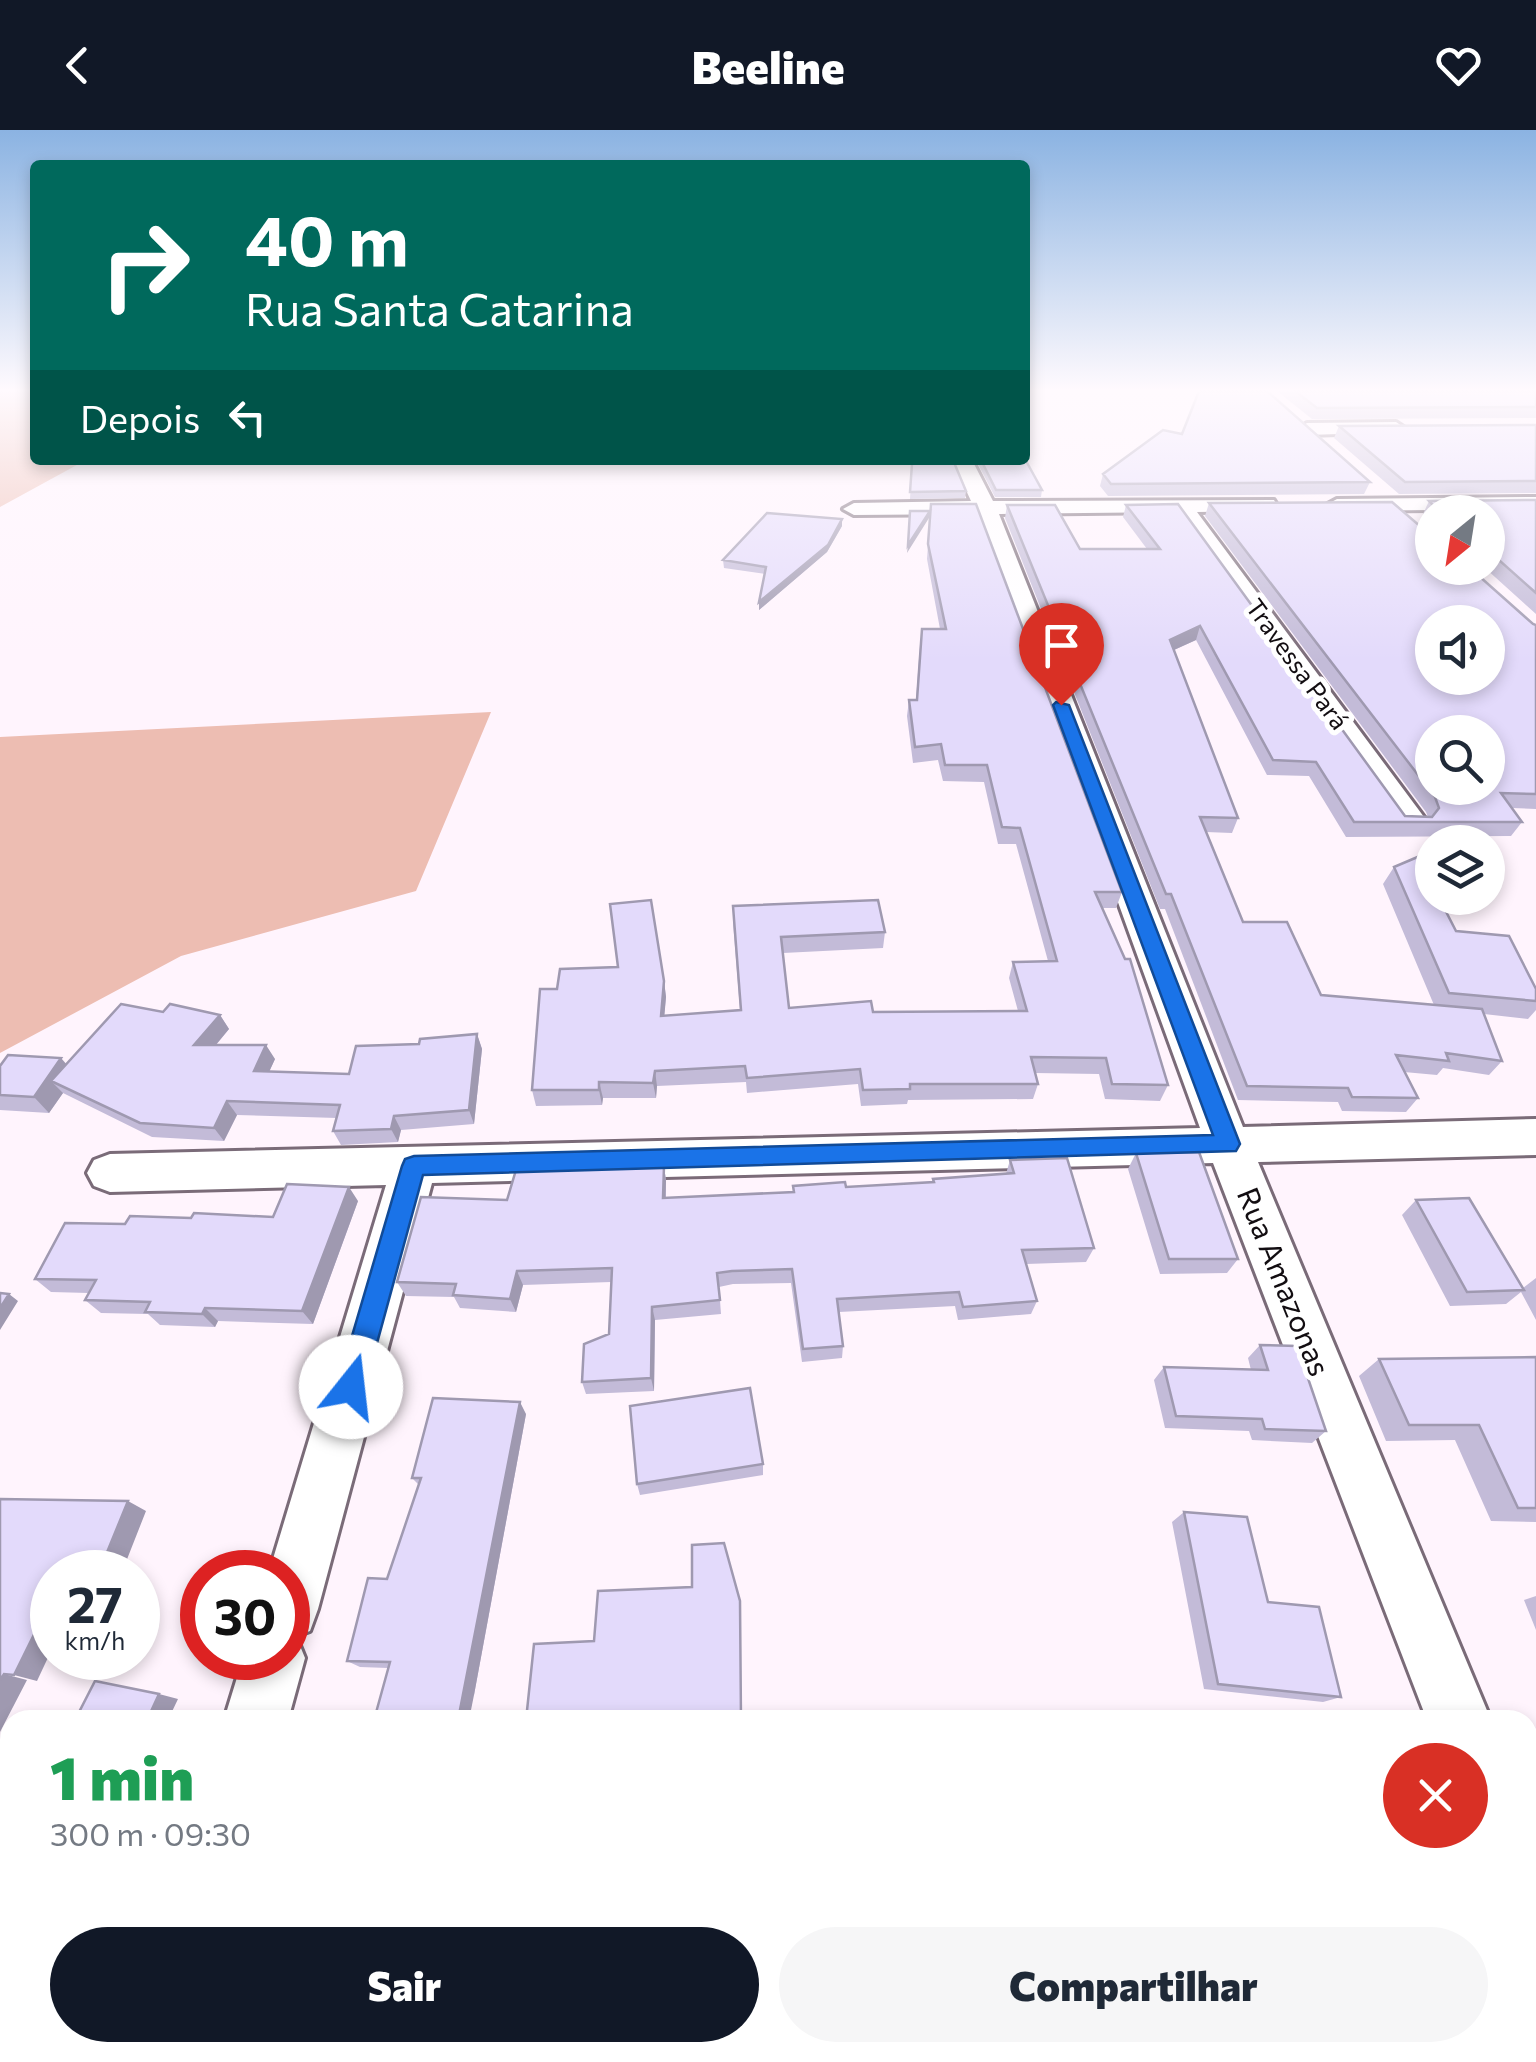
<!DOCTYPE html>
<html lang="pt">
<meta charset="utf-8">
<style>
:root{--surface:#fff;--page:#f6f6f7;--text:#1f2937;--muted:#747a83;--accent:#111827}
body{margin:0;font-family:Commissioner,sans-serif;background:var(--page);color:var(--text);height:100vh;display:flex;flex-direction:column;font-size:38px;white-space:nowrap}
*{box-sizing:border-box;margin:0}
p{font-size:32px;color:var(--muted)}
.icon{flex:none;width:55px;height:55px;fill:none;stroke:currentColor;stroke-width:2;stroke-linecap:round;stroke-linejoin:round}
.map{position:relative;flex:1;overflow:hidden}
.sheet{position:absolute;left:0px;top:1580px;width:1538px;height:352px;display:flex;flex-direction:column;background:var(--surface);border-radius:30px 30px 0 0;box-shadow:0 5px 15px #0003}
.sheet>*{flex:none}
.banner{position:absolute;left:30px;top:30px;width:1000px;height:305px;border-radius:10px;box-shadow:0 5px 15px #0003;background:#00695c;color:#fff;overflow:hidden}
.needle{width:65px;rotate:210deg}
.tools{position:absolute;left:1415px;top:365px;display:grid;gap:20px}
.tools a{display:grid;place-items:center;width:90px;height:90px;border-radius:50%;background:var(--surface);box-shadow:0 5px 15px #0003;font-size:50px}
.speed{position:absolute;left:30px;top:1420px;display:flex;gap:20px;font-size:50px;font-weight:700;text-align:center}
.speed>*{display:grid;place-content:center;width:130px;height:130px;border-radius:50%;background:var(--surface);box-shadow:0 5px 15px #0003;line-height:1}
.speed small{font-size:25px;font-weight:400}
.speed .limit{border:15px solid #d22;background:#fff;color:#111}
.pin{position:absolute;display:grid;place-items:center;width:85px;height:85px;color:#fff;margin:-102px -42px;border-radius:50% 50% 50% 0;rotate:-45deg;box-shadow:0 0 10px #0007}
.pin .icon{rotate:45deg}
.me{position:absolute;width:110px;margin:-55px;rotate:16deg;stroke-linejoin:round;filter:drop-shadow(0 0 8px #0008)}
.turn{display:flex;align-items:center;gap:35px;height:210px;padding:0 50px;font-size:45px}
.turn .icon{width:130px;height:130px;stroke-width:2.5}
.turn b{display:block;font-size:70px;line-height:85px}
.then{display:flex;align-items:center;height:95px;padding:0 50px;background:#0003;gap:20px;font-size:38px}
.round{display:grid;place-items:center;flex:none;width:105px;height:105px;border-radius:52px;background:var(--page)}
.overview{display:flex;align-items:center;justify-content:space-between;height:170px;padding:0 50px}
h1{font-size:60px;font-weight:800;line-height:75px;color:#1e9e55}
.button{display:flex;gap:20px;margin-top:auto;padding:20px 50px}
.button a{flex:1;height:115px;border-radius:60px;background:var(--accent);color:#fff;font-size:40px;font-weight:800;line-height:115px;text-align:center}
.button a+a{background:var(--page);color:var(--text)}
header{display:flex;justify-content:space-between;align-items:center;height:130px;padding:0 50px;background:var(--accent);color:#fff;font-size:45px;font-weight:800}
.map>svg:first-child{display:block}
.forest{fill:#edbdb2}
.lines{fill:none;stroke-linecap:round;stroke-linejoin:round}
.minor-casing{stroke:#7a6b78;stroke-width:6}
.minor{fill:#fff;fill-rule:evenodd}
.wall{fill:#c3bbd8}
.shaded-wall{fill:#9f99b0}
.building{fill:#e3dafb;stroke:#9f99b0;stroke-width:2.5;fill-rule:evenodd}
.route{fill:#1a73e8;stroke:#114b97;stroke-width:2.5}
.labels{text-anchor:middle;stroke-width:10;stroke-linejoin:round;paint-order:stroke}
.far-street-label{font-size:25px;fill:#120d11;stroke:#fff}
.street-label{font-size:30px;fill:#120d11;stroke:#fff}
</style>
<header><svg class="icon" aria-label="back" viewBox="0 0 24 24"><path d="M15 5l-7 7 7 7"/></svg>Beeline<svg class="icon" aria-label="heart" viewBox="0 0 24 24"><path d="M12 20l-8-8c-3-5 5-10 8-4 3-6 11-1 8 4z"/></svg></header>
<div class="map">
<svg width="1536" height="1932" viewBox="0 0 1536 1932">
<rect width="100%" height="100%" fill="#fff4fd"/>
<path class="forest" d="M0,261H35V330H86L0,377Z
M491,582L416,761L181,826L0,923V607Z"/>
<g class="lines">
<defs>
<path id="minor" d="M1396,292L1405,298L1403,302L1307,305L1298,299L1307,293Z
M952,330H972L993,371L1274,370L1277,375L1274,380L1266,381L1197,382L1427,691L1423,698H1399L1176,382L999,384L1243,997L1536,989V1025L1258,1032L1491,1590H1427L1213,1033L432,1053L318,1479L310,1501L296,1506L305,1528L288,1590H224L243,1528H288V1442H269L386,1055L110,1062L94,1056L87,1043L94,1030L110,1024L1200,998L977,384L854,385L843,379L854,373L971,371Z
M1536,367V379L1337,381L1326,375L1337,369Z
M1528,1726L1536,1729V1818L1528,1814Z
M122,1922H198L197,1932H119Z"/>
</defs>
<use href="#minor" class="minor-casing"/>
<use href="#minor" class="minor"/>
</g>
<path class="wall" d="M1277,261H1536V288L1312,289Z
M1536,295V363L1399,364L1334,308L1339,296Z
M1182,304L1370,352L1364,364L1108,366L1100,356L1103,344Z
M976,330H1025L1042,360L1041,367H995Z
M912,334L966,361L965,368L910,369Z
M1536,370V484L1485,438H1488V382H1432V394L1423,384L1429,371Z
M1209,373L1428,403L1533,494L1536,495V679L1512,678L1522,692L1511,706L1346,707L1309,646L1267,645L1196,510L1174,520L1238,688L1232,703L1206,702L1243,792L1321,865L1434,875L1383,754L1394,737L1456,801L1536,859V880L1528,889L1484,884L1502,931L1489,945L1443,938L1437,945L1404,942L1418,968L1406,982L1342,981L1338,972L1238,970L1165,779H1160L1005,388L1007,375L1080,419H1147L1123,387L1126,375L1405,686L1428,687L1426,682L1205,386Z
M931,374L1122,762L1116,778H1103L1168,955L1160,971L1105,969L1099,944L1035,943L1038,954L1033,969L908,970L907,974L861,976L858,954L747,963L746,952L657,956L656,968H603L602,975L536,976L532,960L557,859L664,851L666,867L664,886L740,880L733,792L885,802L883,818L783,823L789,878L873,882L1018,881L1009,848L1013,832L1048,831L1016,714H998L984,652L943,651L938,630L913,633L907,586L909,570H916L920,515L940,499L927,429Z
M842,389V396L827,422L759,480V472L765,444L724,438L723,430Z
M163,882L220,885L229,899L216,915L275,929L269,942L349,944L419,914L477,904L482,919L474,994L401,1000L398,1012L341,1015L333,1001L337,988L237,985L224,1011L152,1007L63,963L49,983L0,980V936L66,934Z
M1136,1023L1238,1129L1227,1143L1160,1144L1128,1039Z
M1010,1030L1094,1118L1086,1132L1026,1134L1037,1171L1031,1184L958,1190L955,1176L839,1182L843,1216L842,1228L802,1232L791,1153L733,1154L719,1157L721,1184L655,1190L654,1261L586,1264L582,1252L609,1204L611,1152L523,1155L516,1182L460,1178L454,1167L406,1166L397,1152L507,1070L664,1036L666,1051V1068L793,1062V1056L846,1057L932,1052L933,1049L1006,1044Z
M1416,1070L1523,1158L1536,1148V1190L1521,1162L1506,1174L1450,1176L1402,1085Z
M358,1071L313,1194L218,1191L215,1197L160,1195L148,1184L101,1183L85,1170L89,1163L51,1162L35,1149L191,1088L273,1087Z
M1260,1215L1326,1301L1312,1313L1252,1310L1249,1301L1165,1298L1154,1250L1164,1237L1251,1240L1248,1228Z
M1536,1227V1392L1491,1391L1455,1310L1386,1311L1359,1246L1379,1229Z
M526,1284L474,1565L388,1538L360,1537L347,1531L387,1449L419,1355L412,1348Z
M763,1334V1345L640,1365L637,1354Z
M1184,1382L1268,1472L1341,1567L1323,1572L1204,1559L1172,1392Z
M1536,1466V1500L1524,1470Z
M1528,1875L1536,1876V1932H954L953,1922H1177L1179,1929L1298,1922H1528Z"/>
<path class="shaded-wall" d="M930,381L929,388L907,423L908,415Z
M842,389V396L827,422L759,480V472Z
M1200,496L1196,510L1165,524L1170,510Z
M664,851L666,867L663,902L661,886Z
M220,885L229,899L204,929L194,915Z
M477,904L482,919L474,994L469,980Z
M266,915L275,929L263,955L254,941Z
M61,928L75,944L51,951L63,963L49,983L34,967Z
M655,941L657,956L656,968L653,953Z
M599,952L603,968L602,975L599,960Z
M227,971L237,985L224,1011L214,998Z
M394,986L401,1000L398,1012L391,999Z
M664,1036L666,1051L665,1083L663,1068Z
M349,1057L358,1071L313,1194L302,1181Z
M517,1141L523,1155L516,1182L510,1169Z
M9,1164L18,1171L0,1200V1178Z
M652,1177L655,1190L654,1261L651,1248Z
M205,1178L218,1191L215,1197L202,1184Z
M520,1272L526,1284L474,1565L469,1590H458Z
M128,1371L146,1381L122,1442H99Z
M52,1468V1519L37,1551L14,1545Z
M4,1544L27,1550L0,1602V1550Z
M159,1564L178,1569L168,1590H147Z
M409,1922L407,1932H394L396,1923Z"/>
<path class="building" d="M1199,261H1267L1370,352L1111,354L1103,344L1163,300L1182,304Z
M1295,261H1536V277L1317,278Z
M1536,295V351L1405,352L1339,296Z
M1025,329L1042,360H996L981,330H1025Z
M924,330H953L966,361L910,362L912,334Z
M1536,370V463L1490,422H1488V382H1440L1429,371Z
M1392,372L1428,403L1432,404V438H1470L1533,494L1536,495V664L1501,663L1522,692H1354L1316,632L1273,630L1200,496L1170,510L1238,688L1200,687L1243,792H1287L1321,865L1482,879L1502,931L1446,923L1449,931L1396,925L1418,968L1352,967L1348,958L1247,956L1171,764H1166L1007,375H1055L1080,419H1160L1126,375L1178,374L1405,686L1432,687L1439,678L1435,667L1209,373ZM1432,492H1488V548H1432ZM1432,602H1488V658H1432Z
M931,374H976L1122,762H1095L1125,829H1130L1168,955L1112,954L1106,928L1031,927L1038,954H910V959L863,960L860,939L747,948L745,936L655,941L653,953L599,952V960H532L540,859H557L560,839L618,837L610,774L651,770L664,851L661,886L741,880L733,776L878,770L885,802L781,807L789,878L871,871L873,882L1027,881L1013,832L1057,831L1020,698L1002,697L987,635H945L941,614L915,617L909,570H917L922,499H946L928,414Z
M910,381H930L908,415Z
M767,383L842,389L828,415L759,472L766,437L723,430Z
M1420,726L1432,753V768H1439L1456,801L1509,806L1536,859V871L1449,863L1394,737Z
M121,874L163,882L170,874L220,885L194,915H266L254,941L349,944L356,916L419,914L420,909L477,904L469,980L394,986L391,999L333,1001L340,975L227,971L214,998L140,993L51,951Z
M8,925L61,928L34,967L0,965V936Z
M1199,1022L1238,1129H1169L1136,1023Z
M1067,1028L1094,1118L1022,1120L1037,1171L963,1177L959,1162L837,1169L843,1216L803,1219L792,1139L732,1141L717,1143L720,1170L652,1177L651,1248L582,1252L584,1214L609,1204L612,1138L517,1141L510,1169L453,1165L456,1154L397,1152L421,1067L507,1070L516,1040L664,1036L663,1068L794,1062L793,1056L845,1052L846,1057L934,1052L933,1049L1014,1043L1010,1030Z
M287,1054L349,1057L302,1181L205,1178L202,1184L145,1182L150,1172L85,1170L96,1150L35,1149L65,1093L125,1094L130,1086L191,1088L194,1083L273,1087Z
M1469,1068L1524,1160L1467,1162L1416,1070Z
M0,1163L9,1164L0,1178Z
M1260,1215L1297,1216L1326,1301L1265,1299L1262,1289L1176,1286L1164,1237L1268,1240Z
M1536,1227V1378H1518L1479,1295H1409L1379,1229Z
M750,1258L763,1334L637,1354L630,1276Z
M433,1268L520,1272L458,1590H374L390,1532L347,1531L368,1448L387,1449L421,1348H412Z
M0,1369L128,1371L99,1442H52V1468L14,1545L4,1544L0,1550Z
M1184,1382L1247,1387L1268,1472L1319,1477L1341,1567L1218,1554Z
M724,1413L740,1471L741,1590H526L534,1514L594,1511L598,1461L692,1457V1415Z
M95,1551L159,1564L147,1590H75Z
M1528,1878H1536V1932H1338L1442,1926L1440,1922H1528Z
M334,1922H433V1924L396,1923L394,1932H332Z
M625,1922H740V1932H625Z
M961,1922H1177L1179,1932H963Z"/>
<linearGradient id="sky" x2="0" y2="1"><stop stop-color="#8bb3e2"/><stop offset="0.49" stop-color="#fffafe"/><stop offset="1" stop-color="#fffafe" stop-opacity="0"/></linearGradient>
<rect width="1536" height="531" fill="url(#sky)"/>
<path class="route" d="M1056,572L1069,575L1240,1014L1236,1021L423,1045L365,1257L361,1267L351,1271L341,1267L337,1257L402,1036L405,1029L414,1026L1213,1005L1053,575Z"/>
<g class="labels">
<g class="far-street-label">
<text transform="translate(1297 534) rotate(54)" y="9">Travessa Pará</text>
</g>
<g class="street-label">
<text transform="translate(1283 1152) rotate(68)" y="10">Rua Amazonas</text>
</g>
</g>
</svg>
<div class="tools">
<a><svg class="needle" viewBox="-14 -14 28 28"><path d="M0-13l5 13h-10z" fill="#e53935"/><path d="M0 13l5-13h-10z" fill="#747a83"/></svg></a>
<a><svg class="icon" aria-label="sound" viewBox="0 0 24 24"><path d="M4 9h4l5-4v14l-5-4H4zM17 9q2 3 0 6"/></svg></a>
<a><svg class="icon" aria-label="search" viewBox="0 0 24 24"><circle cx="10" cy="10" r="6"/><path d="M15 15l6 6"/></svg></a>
<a><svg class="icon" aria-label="layers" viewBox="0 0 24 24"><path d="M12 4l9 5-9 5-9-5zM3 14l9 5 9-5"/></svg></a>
</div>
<div class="speed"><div>27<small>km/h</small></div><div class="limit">30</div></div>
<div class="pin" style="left:1061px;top:575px;background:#d93025"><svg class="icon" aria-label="arrive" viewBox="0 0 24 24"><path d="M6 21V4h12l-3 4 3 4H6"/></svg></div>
<svg class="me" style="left:351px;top:1257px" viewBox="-20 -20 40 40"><circle r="19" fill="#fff"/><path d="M0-13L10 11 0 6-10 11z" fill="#1a73e8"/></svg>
<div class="banner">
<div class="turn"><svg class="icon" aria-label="right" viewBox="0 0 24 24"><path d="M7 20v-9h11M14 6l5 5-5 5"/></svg><div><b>40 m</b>Rua Santa Catarina</div></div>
<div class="then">Depois<svg class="icon" aria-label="left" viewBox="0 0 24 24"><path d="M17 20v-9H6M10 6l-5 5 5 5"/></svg></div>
</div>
<section class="sheet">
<div class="overview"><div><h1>1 min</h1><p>300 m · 09:30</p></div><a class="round" style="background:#d93025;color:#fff"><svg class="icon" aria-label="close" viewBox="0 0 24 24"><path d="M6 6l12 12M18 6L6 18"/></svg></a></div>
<div class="button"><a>Sair</a><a>Compartilhar</a></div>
</section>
</div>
